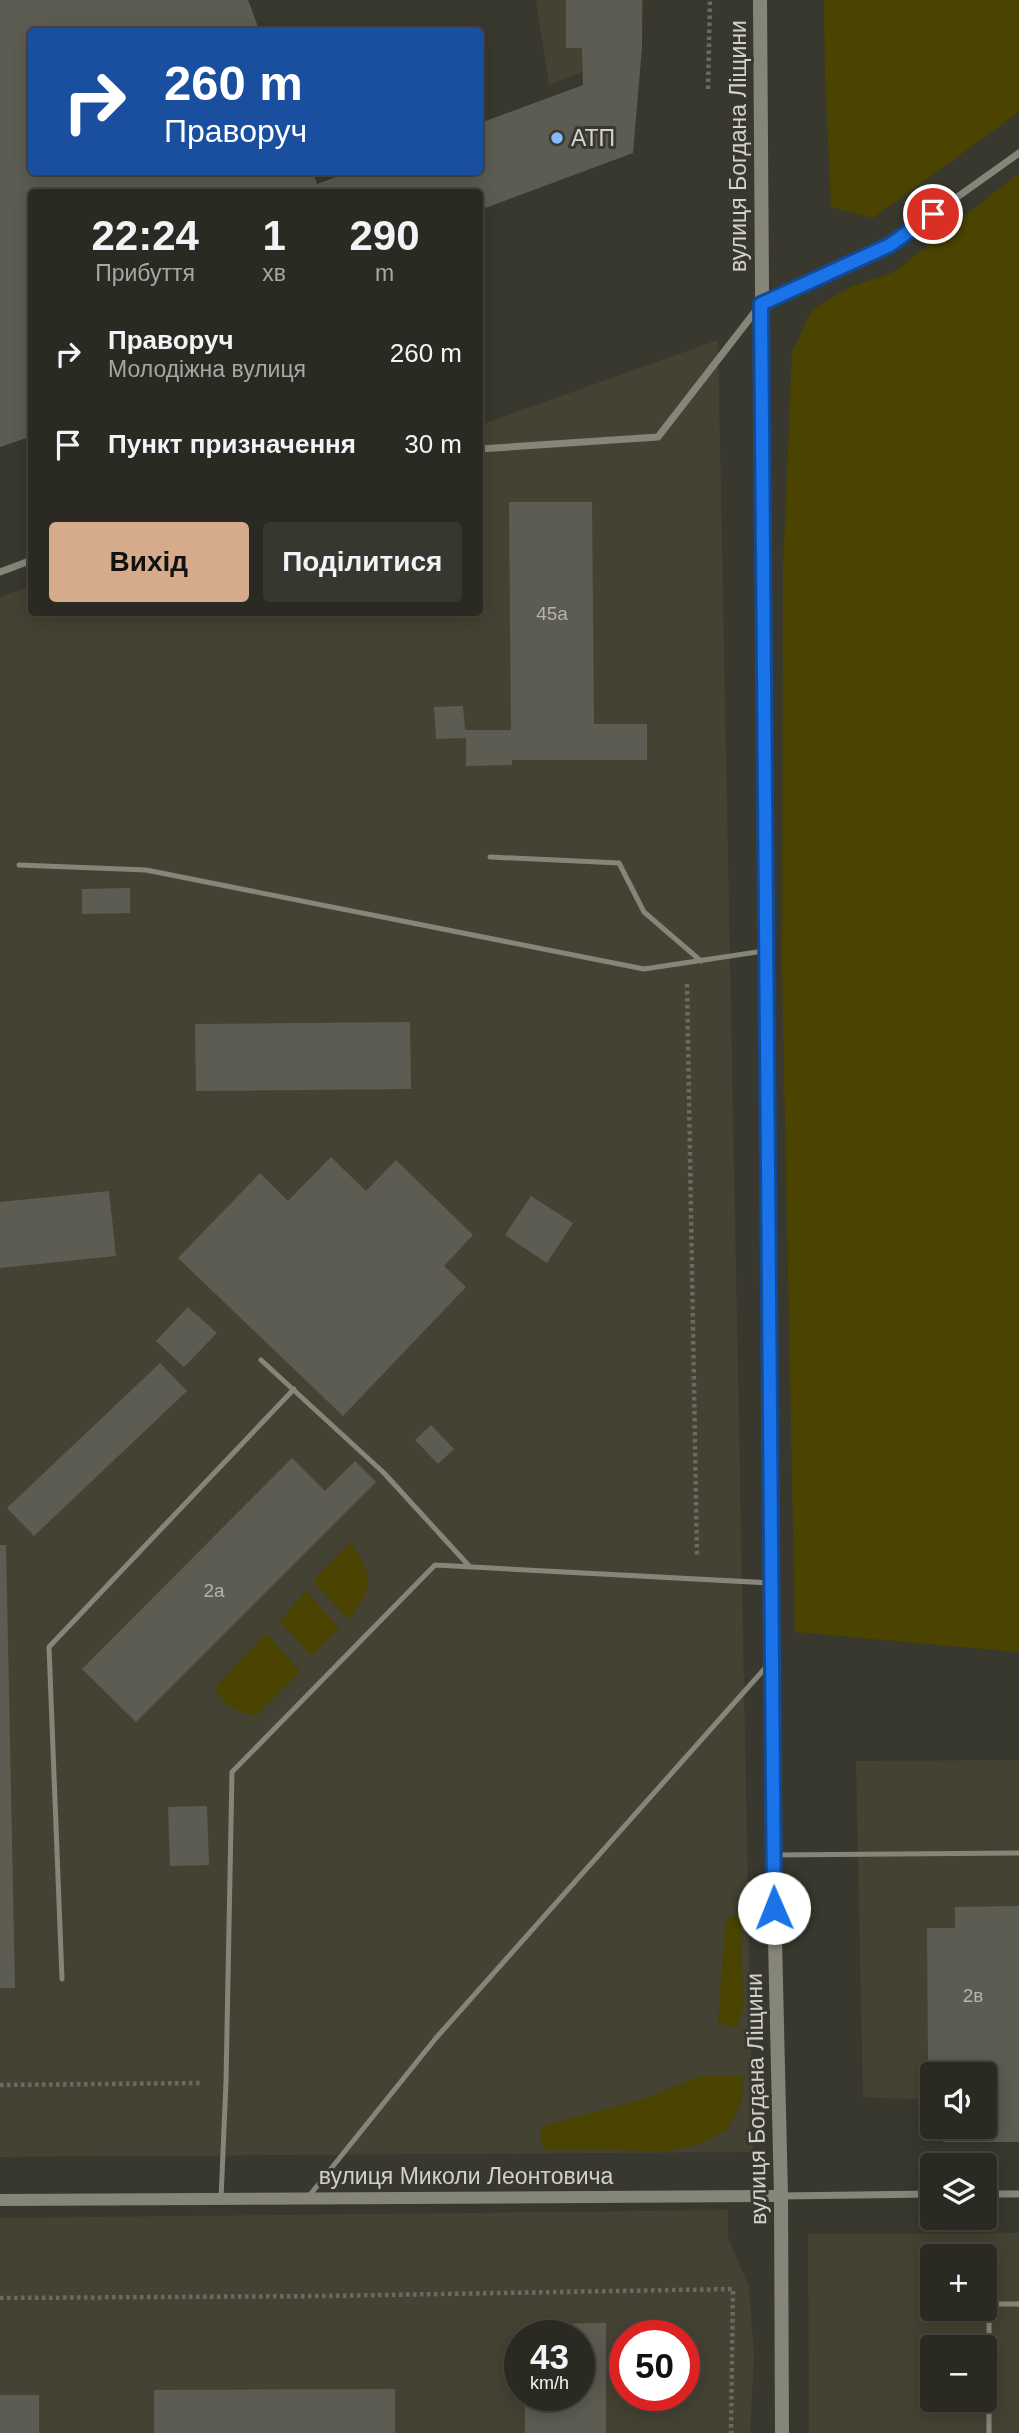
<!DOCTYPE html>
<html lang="uk">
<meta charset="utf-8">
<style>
:root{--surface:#2b2a22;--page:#37362f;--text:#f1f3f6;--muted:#a6a7a5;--line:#474640;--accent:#d6ab8b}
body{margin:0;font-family:Helvetica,sans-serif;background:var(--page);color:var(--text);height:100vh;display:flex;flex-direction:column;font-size:26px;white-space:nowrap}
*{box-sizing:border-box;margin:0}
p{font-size:23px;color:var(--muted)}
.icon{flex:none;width:38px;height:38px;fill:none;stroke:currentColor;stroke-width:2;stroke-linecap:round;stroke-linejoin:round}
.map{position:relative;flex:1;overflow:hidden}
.details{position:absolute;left:28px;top:189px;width:455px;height:427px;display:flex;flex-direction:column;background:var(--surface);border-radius:7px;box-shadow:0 4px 18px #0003,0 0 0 2px var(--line)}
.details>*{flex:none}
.guide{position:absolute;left:28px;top:28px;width:455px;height:147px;border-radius:7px;box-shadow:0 4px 18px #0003,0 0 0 2px var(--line);background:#1a4fa0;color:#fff;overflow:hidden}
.tools{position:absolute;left:920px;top:2062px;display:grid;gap:14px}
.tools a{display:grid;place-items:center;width:77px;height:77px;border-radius:7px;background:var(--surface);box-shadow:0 4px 18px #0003,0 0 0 2px var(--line);font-size:35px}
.speed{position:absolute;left:504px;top:2320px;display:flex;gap:14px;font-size:35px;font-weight:700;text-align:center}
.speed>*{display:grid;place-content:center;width:91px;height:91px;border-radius:50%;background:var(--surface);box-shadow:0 4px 18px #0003,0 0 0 2px var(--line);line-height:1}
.speed small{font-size:18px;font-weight:400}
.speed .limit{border:10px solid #d22;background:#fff;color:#111}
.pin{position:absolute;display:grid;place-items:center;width:60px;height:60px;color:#fff;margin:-30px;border:4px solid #fff;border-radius:50%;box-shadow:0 2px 7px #0007}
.me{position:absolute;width:77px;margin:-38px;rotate:359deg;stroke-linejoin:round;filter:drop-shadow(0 0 5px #0008)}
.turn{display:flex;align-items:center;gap:24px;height:147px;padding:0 21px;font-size:32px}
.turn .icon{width:91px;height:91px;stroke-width:2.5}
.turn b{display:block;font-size:49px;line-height:60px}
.eta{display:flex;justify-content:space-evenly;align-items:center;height:119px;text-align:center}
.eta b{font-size:42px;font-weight:800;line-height:49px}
.action{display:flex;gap:14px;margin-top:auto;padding:14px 21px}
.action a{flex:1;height:80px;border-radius:7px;background:var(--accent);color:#111;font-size:28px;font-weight:800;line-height:80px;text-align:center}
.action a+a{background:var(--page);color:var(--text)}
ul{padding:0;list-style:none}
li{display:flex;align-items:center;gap:21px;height:91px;padding:0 21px}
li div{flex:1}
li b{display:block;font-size:26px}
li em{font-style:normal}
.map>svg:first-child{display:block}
.built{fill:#444232;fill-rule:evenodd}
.green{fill:#4a4400}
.building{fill:#5d5c52}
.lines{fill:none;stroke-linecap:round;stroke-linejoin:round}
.path{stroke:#6b6a62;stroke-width:4.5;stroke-dasharray:3.5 3.5;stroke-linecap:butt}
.service{stroke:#86857a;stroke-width:5}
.minor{stroke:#86857a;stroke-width:7}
.tertiary{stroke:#86857a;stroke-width:12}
.secondary{stroke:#86857a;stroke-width:14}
.route-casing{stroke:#114b97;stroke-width:18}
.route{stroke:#1a73e8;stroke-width:12}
.poi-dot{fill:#85bbfb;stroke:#39382e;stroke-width:2.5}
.labels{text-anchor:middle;stroke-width:6;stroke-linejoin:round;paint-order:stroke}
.number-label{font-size:19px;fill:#b5b4ad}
.poi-label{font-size:23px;fill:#d2d1cb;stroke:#39382e;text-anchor:start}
.street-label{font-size:23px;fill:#d2d1cb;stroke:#39382e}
</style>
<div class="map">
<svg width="1019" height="2433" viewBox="0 0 1019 2433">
<rect width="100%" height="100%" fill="#39382e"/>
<path class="built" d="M536,0H643L642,48L549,85Z
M718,340L753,2152L0,2157V597L31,586L32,612H480V425Z
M1019,1760V2142H943V2126H985V2074H933V2100L863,2097L856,1761Z
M728,2210V2238L749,2287L754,2356L750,2433H0V2218ZM520,2336H579V2396H520ZM625,2336H684V2396H625Z
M1019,2233V2433H809L808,2234ZM933,2256H985V2308H933ZM933,2347H985V2399H933Z"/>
<path class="green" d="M824,0H1019V112L873,218L831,207L825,79Z
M1019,173V1652L795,1632L782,968L783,570L792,352L812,310L850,287L894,272Z
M351,1542C374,1581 375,1584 348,1619L313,1581Z
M306,1591L339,1628L311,1656L280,1621Z
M266,1633L300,1671L256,1715C237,1715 225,1703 214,1689Z
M737,1916L741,1925L743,2008L737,2028L718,2023L725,1926L729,1917Z
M743,2075L742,2102L727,2130L700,2144L669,2151L543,2149L540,2127L647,2098L700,2076Z"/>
<path class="building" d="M0,0H248L260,32H32V172H313L317,184L350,172H480V123L583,85L582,48H566V0H642V48L633,153L480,210V192H32V436L0,447Z
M509,502H592L594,724H647V760H512V765L466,766V738L436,739L434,707L463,706L465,730H511Z
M130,888V913L82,914V889Z
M410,1022L411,1089L196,1091L195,1024Z
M331,1157L366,1191L396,1160L473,1235L444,1266L466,1287L343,1416L178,1258L260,1173L288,1201Z
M109,1191L116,1256L0,1268V1202Z
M531,1196L573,1223L547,1263L505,1235Z
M188,1307L217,1333L184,1367L156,1341Z
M160,1363L187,1391L34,1536L7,1508Z
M431,1425L454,1449L438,1464L415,1440Z
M292,1458L325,1491L355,1461L376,1482L136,1722L82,1669Z
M0,1545H6L15,1988H0Z
M207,1806L209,1865L170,1866L168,1807Z
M1019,1906V2142H943V2126H985V2074H942V2062H928L927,1928H955V1907Z
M606,2323V2433H525V2396H579V2336H524V2324Z
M395,2389V2433H154V2390Z
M0,2395H39V2433H0Z"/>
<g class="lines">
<path class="path" d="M708,89L710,0
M687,984L697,1557
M0,2085L202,2083
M0,2298L325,2296L733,2289L731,2433"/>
<path class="service" d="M490,857L619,863L644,912L701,961
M19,865L146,870L644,969L764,951
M261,1360L384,1473L470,1567
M773,1855L1019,1853
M62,1979L49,1647L294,1389
M309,2196L436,2038L767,1666
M221,2199L226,2082L232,1772L435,1565L771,1583
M989,2433V2304H1019"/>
<path class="minor" d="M480,449L658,437L761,304L890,245L1019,153
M0,572L32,560
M985,2194H1019
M781,2196L933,2194"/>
<path class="tertiary" d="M0,2200L781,2196"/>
<path class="secondary" d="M760,0L773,1855L781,2196L782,2433"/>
</g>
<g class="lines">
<defs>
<path id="route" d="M774,1908L761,304L890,245L933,214"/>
</defs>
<use href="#route" class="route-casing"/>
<use href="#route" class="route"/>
</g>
<circle class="poi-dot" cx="557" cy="138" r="7"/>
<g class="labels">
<g class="number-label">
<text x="552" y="620">45а</text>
<text x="214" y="1597">2а</text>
<text x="973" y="2002">2в</text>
</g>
<g class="poi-label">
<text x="571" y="146">АТП</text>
</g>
<g class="street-label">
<text transform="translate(738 146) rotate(-90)" y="8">вулиця Богдана Ліщини</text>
<text transform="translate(756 2099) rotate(-91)" y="8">вулиця Богдана Ліщини</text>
<text x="466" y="2184">вулиця Миколи Леонтовича</text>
</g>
</g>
</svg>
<div class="tools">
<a><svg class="icon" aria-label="sound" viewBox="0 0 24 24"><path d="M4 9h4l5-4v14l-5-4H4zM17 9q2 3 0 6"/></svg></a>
<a><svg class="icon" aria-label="layers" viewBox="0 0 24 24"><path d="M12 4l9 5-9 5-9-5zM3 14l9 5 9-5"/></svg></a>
<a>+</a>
<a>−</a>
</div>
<div class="speed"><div>43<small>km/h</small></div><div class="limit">50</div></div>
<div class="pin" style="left:933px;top:214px;background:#d93025"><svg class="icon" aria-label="arrive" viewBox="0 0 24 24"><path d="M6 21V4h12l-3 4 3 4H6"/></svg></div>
<svg class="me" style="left:774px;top:1908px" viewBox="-20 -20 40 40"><circle r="19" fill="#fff"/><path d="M0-13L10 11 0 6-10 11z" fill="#1a73e8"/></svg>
<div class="guide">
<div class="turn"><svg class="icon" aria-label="right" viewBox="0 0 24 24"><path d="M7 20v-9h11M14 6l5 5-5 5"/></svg><div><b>260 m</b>Праворуч</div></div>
</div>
<section class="details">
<div class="eta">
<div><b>22:24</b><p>Прибуття</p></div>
<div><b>1</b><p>хв</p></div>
<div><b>290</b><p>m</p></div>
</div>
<ul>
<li><svg class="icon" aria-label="right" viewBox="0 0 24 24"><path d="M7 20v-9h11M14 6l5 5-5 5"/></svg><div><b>Праворуч</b><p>Молодіжна вулиця</p></div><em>260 m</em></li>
<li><svg class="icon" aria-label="arrive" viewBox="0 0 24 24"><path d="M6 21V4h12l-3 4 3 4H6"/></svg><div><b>Пункт призначення</b></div><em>30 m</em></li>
</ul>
<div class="action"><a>Вихід</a><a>Поділитися</a></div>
</section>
</div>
